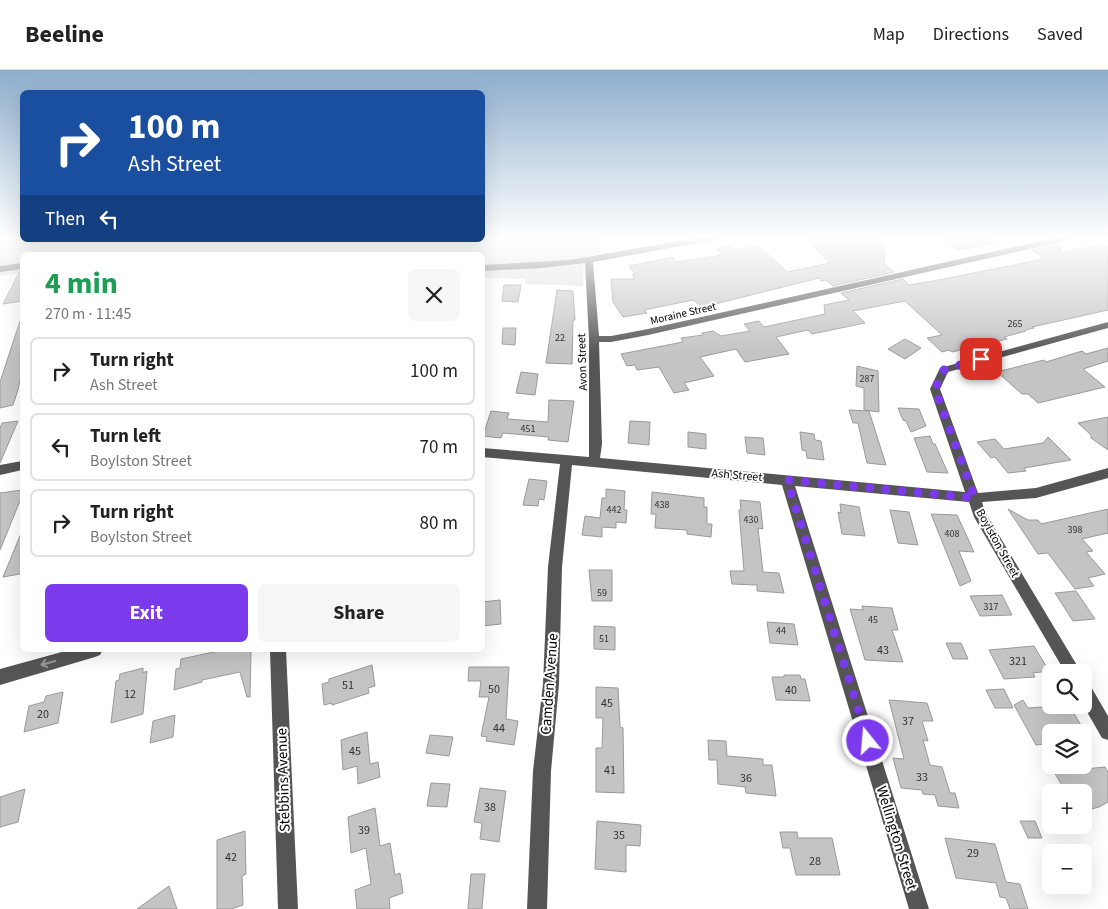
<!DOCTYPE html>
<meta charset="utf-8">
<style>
:root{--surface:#fff;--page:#f6f6f6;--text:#222;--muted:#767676;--line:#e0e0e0;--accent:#7c3aed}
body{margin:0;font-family:"Source Sans 3",sans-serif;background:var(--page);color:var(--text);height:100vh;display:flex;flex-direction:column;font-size:19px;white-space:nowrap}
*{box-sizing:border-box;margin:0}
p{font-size:16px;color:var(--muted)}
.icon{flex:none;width:28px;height:28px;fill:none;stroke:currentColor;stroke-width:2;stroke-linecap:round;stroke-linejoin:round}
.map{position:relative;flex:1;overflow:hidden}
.details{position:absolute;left:20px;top:182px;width:465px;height:400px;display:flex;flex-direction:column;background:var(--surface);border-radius:8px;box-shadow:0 5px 20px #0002}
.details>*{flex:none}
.hud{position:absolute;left:20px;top:20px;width:465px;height:152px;border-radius:8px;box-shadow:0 5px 20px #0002;background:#1a4fa0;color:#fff;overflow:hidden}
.controls{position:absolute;left:1042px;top:594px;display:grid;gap:10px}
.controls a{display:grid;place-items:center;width:50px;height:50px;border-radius:8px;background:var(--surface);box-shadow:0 5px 20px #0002;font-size:25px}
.pin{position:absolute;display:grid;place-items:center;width:42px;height:42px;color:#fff;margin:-21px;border-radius:10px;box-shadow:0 2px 8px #0006}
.me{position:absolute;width:55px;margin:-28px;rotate:343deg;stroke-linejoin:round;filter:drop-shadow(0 0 4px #0008)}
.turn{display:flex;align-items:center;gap:18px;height:105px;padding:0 25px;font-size:22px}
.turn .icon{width:65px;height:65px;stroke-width:2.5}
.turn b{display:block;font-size:35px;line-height:42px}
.then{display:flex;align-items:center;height:48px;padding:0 25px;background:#0003;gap:10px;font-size:19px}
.round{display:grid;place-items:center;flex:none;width:52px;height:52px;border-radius:8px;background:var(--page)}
.headline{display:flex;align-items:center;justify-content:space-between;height:85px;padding:0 25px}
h1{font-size:30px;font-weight:700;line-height:38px;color:#1e9e55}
.cta{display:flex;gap:10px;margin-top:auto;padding:10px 25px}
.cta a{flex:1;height:58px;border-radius:8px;background:var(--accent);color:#fff;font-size:20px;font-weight:700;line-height:58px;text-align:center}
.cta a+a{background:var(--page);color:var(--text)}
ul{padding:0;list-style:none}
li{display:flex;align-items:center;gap:15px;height:68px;margin:0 10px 8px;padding:0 15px;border:2px solid var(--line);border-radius:8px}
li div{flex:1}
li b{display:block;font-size:19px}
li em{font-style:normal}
header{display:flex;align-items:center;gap:30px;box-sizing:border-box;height:70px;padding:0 25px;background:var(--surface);border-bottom:1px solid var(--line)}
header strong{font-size:24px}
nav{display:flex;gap:28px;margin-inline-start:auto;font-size:18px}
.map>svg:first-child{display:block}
.green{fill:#dcdcdc}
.building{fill:#c4c4c4;stroke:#999}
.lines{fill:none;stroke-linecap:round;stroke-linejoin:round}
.minor{fill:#555;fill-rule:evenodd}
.oneway{stroke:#999}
.route{stroke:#7c3aed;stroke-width:9;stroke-dasharray:0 16.2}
.labels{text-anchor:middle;stroke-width:4;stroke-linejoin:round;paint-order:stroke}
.number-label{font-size:10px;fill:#313131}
.far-street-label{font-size:11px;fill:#000;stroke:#fff}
.street-label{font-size:12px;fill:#000;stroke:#fff}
.near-number-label{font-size:12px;fill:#313131}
.near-street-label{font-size:15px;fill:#000;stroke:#fff}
</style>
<header>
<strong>Beeline</strong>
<nav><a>Map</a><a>Directions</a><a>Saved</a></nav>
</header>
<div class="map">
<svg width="1108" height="839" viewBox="0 0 1108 839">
<rect width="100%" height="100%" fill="#fff"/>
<path class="green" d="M0,167H22V170H482L483,167H601V183L584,187L583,216L525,214V209L483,208L482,185H22V202L0,206Z"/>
<path class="building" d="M804,167H883L885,192L883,193L894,202L833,216L826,210L821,211L819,208L703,237L693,230L644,240L647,243L623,247L613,232L611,209H635L632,205L635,204L629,196L673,187L677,192L722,185L717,179L732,176L735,180L759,176L787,202L830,193Z
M940,167H994V173L958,180Z
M1060,174L1061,183L1103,174L1108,177V240L1032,257L1034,258L1025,260L1026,261L1004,267L1007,269L952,282L949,280L942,282L927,268L942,265L905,231L853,241L865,253L812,264L808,260L776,267L789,284L745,292L736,279L700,287L714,306L684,313L689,320L674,323L659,297L637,300L635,295L627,296L621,284L683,272L681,268L703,265L702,263L713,261L721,266L750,261L744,254L759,251L764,257L825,244L824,235L849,230L841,223L903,209L909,215L933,211L1039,190L1044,188L1032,180Z
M20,201H22V231L3,234Z
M504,215H521L518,232L502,231Z
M557,220L573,221L575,250H573L572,294L546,293Z
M20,251L22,252V300L18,320L13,335L0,338V312Z
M503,258H516L515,275L502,274Z
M905,269L921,278L905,289L888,279Z
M1108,278V291L1083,299L1105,317L1038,333L1028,324H1022L997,302L1044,290L1046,292L1082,281L1086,284Z
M857,296L878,301L879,342L864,340V318L856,316Z
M521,302L538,304L535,325L516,323Z
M549,330L574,331L568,372L548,370L549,367L503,363L501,368L483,366L491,341L509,343L507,349L548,352Z
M898,338L919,339L926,356L911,362L906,351L903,350Z
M849,340L869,341L886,395L867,393L858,353H853Z
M1108,347V380L1091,368V365L1078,353Z
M18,351L0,393V358L2,353Z
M630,351L650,352L649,375L628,373Z
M688,362L706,364V379L688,377Z
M800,362L814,364L815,370L821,371L824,390L807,388L806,381L802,380Z
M930,366L933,374H935L948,403L927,402L914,368Z
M745,367L763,368L765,385L747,383Z
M1048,367L1071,390L1024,398L1026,401L1008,403L995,387L991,388L977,372L995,369L1004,379L1043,373Z
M529,409L547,411L544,430L539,429L538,436L523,435Z
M606,419L625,421L624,440H627L626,453L616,452V458L602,457V467L582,465L585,446L600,448L602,428H606Z
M22,420V426L0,480V423Z
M652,422L704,428V437H707V454H712L711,467L687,464V460L655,458L656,444H651Z
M740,430L760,432L763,459L758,458L763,502L779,503L784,523L757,521V515L732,514L730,501H744L739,440H741Z
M840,434L859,437L865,466L842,464L838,442L841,443Z
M1008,439L1028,450H1038L1041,454L1108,439V463L1082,469L1093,481L1086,482L1105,504L1088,508L1094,516L1075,519L1048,483L1038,484Z
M890,440L909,442L918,475L898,473Z
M931,444L957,445L974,482L959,481L971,511L960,516Z
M22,461V498L20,504L3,507Z
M589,500H612V531H592Z
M1076,521L1095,549L1073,551L1055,523Z
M1002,525L1012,545L980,546L970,526Z
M500,530L501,554L482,556V532Z
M862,536L892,538L898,560H892L903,592L865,590L850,539L863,540Z
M767,552L794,554L798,575L770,573Z
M594,556L615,557V580L594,579Z
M946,573H961L968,589H953Z
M1034,576L1049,601L1033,603L1035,607L1004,609L989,580Z
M223,580H251L250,627H247L240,602L202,610V612L174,620L176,599L180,598L181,589Z
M372,595L375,616L368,618L369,623L332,635V633L324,635L322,614L329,612V609Z
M469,597H509L506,649L518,651L514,675L486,671L487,667L481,666L489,627H479L481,611H468Z
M143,598V603L147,601L143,644L111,653L116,611L119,610L120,604Z
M784,605H800L801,609H805L810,631L776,630L772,607H784Z
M596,617L618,618L620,657L623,658L624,723L596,722V678H602L603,648H596Z
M1004,619L1013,638H995L986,620Z
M63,622L58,653L24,662L29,636L44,632L46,626Z
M889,630L927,633L933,651H922L928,671L923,670L930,695L942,697L950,723H955L959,738L938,736L935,725L923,724L922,720L901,718L893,688L904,689Z
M1023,630L1028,638L1069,635L1085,662H1044L1051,673L1036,675L1014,635Z
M175,645L173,667L150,673L153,651Z
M367,662L370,694L378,692L380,707L358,714L357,696L343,700L341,670Z
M430,665L453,667L449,686L426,683Z
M708,670L726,671L727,686L763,689V695H772L776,726L746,723L745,717L718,714L717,690H709Z
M1105,697L1108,702V732L1099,737L1084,741V722H1066L1054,702Z
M431,713L450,714L447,737L427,736Z
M480,718L506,721L499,772L480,769L482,753L474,752Z
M25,719L18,752L0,757V727Z
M375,738L380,776L390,773L395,805L400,803L403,823L389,828L390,839H357L355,820L371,814L366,778L351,783L348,747Z
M597,751L641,755L640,776L626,775V802L595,799Z
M1020,751H1035L1042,768H1028Z
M245,761L246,804L242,806L243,835L231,839H217V770Z
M780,762H797L798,768H832L840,805H796L790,778H783Z
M945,768L995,774L1006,812L1020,814L1028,839H1010L1006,828L1000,827L996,813L956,808Z
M471,804H485L482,839H468Z
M169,816L177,839H137Z"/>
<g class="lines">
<path class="minor" d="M701,167H718L714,170L593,192L599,266H611L648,259L1058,167H1073L1069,170L648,265L611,272H599L602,374L600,388L965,422L930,319L940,298L1108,252V258L948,302L940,319L978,423L1036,418L1108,398V408L1036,428L982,432L985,442L1081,602H1065L974,447L969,432L795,416L929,839H909L782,415L572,395L562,497L559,614L551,701L547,839H527L533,701L543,614L548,497L560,394L482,387V378L589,387V269L585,193L541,198L482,201V195L570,190Z
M22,193V199L0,202V196Z
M22,391V400L0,405V395Z
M69,580H103L100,585L95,587L0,615V599Z
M270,580H286L298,839H278Z
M1084,613L1090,615L1108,646V670L1102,668L1083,635Z"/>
</g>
<defs><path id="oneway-shaft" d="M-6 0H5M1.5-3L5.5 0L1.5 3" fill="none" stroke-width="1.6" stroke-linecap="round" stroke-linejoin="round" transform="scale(1.25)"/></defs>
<use class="oneway" href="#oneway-shaft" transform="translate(48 593) rotate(164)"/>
<linearGradient id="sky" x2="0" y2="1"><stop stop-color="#8cadcc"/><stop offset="0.59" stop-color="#fff"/><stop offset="1" stop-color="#fff" stop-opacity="0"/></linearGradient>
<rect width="1108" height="284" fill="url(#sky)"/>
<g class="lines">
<path class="route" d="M868,671L787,410L975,428L935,319L944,300L981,289"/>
</g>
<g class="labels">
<g class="number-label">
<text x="1015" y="257">265</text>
<text x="560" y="271">22</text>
<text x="867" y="312">287</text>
<text x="528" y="362">451</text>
<text x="662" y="438">438</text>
<text x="614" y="443">442</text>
<text x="751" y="453">430</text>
<text x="1075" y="463">398</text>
<text x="952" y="467">408</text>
<text x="602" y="526">59</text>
<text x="991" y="540">317</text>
<text x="873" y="553">45</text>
<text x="781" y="564">44</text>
<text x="604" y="572">51</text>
</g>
<g class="far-street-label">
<text transform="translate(683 243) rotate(-13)" y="4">Moraine Street</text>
</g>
<g class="street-label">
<text transform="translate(582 292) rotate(-92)" y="4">Avon Street</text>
<text transform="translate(737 405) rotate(5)" y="4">Ash Street</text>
<text transform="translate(998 473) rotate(61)" y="4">Boylston Street</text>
</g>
<g class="near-number-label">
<text x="883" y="584">43</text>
<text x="1018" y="595">321</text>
<text x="348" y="619">51</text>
<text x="494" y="623">50</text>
<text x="791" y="624">40</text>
<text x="130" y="628">12</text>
<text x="607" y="637">45</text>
<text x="43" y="648">20</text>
<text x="908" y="655">37</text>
<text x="499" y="662">44</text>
<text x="355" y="685">45</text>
<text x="610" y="704">41</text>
<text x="922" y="711">33</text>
<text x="746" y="712">36</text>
<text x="490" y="741">38</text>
<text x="364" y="764">39</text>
<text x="619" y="769">35</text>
<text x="973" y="787">29</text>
<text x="231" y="791">42</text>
<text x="815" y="795">28</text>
</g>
<g class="near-street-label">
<text transform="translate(549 614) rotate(-86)" y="5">Camden Avenue</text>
<text transform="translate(283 710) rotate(-92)" y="5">Stebbins Avenue</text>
<text transform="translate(897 768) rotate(73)" y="5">Wellington Street</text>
</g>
</g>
</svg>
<div class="controls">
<a><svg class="icon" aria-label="search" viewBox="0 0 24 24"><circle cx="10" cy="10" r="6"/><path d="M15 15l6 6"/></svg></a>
<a><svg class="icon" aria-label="layers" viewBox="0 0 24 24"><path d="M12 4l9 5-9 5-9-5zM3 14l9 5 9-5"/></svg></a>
<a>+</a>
<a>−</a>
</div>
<div class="pin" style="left:981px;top:289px;background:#d93025"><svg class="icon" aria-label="arrive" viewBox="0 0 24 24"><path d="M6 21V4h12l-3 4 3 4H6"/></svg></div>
<svg class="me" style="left:868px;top:671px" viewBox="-20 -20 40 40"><circle r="17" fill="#7c3aed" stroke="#fff" stroke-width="3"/><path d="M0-11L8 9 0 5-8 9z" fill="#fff"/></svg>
<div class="hud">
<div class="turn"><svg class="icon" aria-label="right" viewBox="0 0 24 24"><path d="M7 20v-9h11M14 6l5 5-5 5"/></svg><div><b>100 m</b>Ash Street</div></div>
<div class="then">Then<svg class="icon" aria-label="left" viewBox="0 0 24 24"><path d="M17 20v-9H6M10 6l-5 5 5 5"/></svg></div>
</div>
<section class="details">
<div class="headline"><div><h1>4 min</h1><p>270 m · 11:45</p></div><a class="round"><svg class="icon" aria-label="close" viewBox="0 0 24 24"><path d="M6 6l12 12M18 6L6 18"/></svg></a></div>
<ul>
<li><svg class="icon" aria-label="right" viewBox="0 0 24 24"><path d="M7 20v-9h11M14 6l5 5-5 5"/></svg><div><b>Turn right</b><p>Ash Street</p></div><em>100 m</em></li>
<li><svg class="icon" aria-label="left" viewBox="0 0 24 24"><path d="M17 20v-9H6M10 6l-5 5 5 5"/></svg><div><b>Turn left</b><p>Boylston Street</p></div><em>70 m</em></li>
<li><svg class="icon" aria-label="right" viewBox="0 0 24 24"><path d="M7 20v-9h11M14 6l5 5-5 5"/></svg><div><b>Turn right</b><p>Boylston Street</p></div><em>80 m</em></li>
</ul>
<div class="cta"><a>Exit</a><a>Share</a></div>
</section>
</div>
